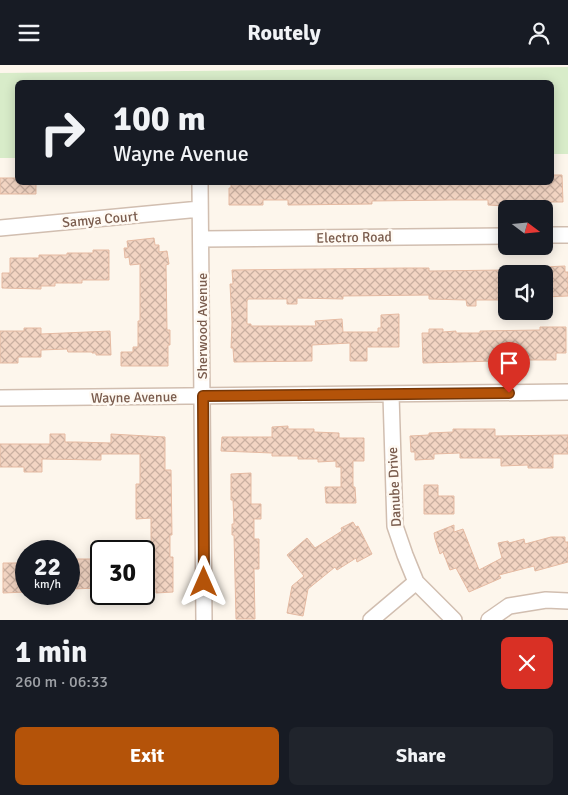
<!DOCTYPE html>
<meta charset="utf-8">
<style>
:root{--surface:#171b24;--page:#20242c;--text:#f1f3f6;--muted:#9ea1a6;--accent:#b45309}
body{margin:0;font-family:Signika,sans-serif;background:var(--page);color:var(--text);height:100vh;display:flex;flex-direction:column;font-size:19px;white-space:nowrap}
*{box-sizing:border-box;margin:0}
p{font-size:16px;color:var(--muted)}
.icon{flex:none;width:28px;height:28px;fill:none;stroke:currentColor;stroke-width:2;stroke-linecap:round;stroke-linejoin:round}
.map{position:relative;height:555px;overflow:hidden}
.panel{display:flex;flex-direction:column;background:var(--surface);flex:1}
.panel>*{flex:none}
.banner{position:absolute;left:15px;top:15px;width:539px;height:105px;border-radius:8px;box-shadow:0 2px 12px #0003;background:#171b24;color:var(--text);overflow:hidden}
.needle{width:32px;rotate:106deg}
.fabs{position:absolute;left:498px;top:135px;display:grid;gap:10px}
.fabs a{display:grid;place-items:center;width:55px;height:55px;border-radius:8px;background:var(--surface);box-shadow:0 2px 12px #0003;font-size:25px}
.speed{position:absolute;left:15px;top:475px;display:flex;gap:10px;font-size:25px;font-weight:700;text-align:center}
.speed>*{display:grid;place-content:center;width:65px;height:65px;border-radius:50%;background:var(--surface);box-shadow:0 2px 12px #0003;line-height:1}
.speed small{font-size:12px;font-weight:400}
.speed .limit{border:2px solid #111;border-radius:8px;background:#fff;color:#111}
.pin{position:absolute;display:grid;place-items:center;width:42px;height:42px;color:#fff;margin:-51px -21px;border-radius:50% 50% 50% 0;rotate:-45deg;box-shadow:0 0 5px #0007}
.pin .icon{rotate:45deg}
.me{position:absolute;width:55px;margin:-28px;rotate:0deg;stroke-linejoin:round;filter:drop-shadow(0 0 4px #0008)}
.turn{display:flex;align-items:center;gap:18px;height:105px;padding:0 15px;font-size:22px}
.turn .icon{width:65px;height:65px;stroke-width:2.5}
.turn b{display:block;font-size:35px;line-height:42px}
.round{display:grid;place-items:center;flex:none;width:52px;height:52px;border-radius:8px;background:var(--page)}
.summary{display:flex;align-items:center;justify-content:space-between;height:85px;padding:0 15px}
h1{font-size:30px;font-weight:700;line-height:38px}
.cta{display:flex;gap:10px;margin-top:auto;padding:10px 15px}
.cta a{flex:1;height:58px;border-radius:8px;background:var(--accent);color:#fff;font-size:20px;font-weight:700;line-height:58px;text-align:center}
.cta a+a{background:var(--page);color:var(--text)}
header{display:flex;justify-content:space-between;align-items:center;height:65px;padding:0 15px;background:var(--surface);font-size:22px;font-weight:700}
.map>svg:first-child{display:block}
.green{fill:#d8ecc9}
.building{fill:url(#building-cross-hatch);stroke:#e6bba3}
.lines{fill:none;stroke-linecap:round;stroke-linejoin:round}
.street-casing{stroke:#d1beb0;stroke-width:18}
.street{stroke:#fff;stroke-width:15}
.route-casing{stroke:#753606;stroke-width:12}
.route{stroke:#b45309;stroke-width:9}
.labels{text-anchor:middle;stroke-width:5;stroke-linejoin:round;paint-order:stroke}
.street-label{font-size:14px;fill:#7a5c4d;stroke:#fffaf3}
</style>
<header><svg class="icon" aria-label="menu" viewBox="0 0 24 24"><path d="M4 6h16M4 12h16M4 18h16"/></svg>Routely<svg class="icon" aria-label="person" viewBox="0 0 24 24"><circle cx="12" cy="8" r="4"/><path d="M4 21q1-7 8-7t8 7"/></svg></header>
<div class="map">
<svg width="568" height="555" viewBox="0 0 568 555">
<defs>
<pattern id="building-cross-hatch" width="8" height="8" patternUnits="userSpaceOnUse" patternTransform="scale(1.25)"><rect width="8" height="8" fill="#f3d5c3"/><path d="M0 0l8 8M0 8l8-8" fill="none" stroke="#cab0a1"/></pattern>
</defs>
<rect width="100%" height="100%" fill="#fdf6ec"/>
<path class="green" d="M568,2V89H551V18H18L17,93H0V8Z"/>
<path class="building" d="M551,110H562L563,137H506V141L488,140V135H451L372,136V139L288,140V135H263V140H229V123H231V118H551Z
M0,113H18V118H36V129H0Z
M154,173L155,180H159V187L167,186L169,199L166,200L167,265H170V280H168V301H121V287H133V282H138V256H140V199L130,200L129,192L125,193L124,183H128L127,176Z
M93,185H109V215H82V218H55V221H41V224L2,223V208H10V193H39V190H67V188H93Z
M565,201V207H568V231L544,232V202Z
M405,203H429V206L506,205V235H476V241H467L466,235L429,234V230L343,231V234L297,233V239H287V234H248L247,236V259H251V261H316L315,256L342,254L343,267H378V263H381V250L399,249V282H367V296H350V278L312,280V296L234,297L233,283H231L232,258L230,219H233L232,205Z
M540,262H566V288H556V295H517L518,284H496V296L423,298L422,268H429V264H443V267L456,266V268H480V266L540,265Z
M24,263H41V269L110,266L111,290H96V288H92V287H68L67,284L41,285V292H18V298H0V266H24Z
M288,361V364H314V367L339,368V373H364V396H353V422H355L356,438H326L325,422H341V402H336V396L318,397V394H298V391H272V388L221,386L222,372H272V362Z
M453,364H495V371L568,370V389H553V403H528V400L501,401V393H460V388L434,389V394L415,395V387H411L410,371L429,370V368L453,367Z
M50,369H65V377H76L111,378V369L165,372V405H171L172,470H170V492H173V527L156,528V524H144V496H152L151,471V453L136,454V419H140V389H101V395L42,394V407H24V402H0V379H50Z
M251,408V439H261V454H254V474H259V504H254L255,554H236L234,470H232V459H234L233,435H231V409Z
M424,420H438V431H454V449H424Z
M353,457L356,462L358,461L372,489L357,497L356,493L337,505L335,502L308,524L303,551L287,548L292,521L304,511L287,490L307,473L315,483L342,466L341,463Z
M454,460V467L463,464L479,505L502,493L498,478L508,476L509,478L524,474L525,479L551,472H565V477H568V497L535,506L534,501L499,510L501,513L469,527L456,503L450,505L443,487L440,489L435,474L434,468Z
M69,494H101V523L70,524Z
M3,498H26V527L3,528Z"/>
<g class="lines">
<defs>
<path id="street" d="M200,118L204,555
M0,163L200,144
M544,170H568
M202,174L506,171
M391,330L395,461L405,490L416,517L454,555
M0,333L568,327
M371,555L416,517
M489,555L509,541L546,535L568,536"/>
</defs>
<use href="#street" class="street-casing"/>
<use href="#street" class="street"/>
</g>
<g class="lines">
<defs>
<path id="route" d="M204,517L203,331L509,328"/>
</defs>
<use href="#route" class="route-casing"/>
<use href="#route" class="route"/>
</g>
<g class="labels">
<g class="street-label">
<text transform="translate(100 154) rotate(-5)" y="5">Samya Court</text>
<text transform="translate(354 172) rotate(-1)" y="5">Electro Road</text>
<text transform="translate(202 261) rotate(-90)" y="5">Sherwood Avenue</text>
<text transform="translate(134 332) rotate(-1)" y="5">Wayne Avenue</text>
<text transform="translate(394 422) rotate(-93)" y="5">Danube Drive</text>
</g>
</g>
</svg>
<div class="fabs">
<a><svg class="needle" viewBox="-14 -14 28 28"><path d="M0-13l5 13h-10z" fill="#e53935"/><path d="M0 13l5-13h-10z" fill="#9ea1a6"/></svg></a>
<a><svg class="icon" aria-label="sound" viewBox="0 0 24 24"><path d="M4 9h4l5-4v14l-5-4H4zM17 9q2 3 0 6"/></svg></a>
</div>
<div class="speed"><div>22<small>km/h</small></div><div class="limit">30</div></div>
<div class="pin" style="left:509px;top:328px;background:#d93025"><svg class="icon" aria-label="arrive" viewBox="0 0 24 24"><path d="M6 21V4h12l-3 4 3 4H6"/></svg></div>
<svg class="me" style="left:204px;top:517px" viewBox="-20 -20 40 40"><path d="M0-17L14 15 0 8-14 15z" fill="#b45309" stroke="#fff" stroke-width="4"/></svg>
<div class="banner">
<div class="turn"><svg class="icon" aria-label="right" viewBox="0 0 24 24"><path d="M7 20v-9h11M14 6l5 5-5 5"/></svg><div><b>100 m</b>Wayne Avenue</div></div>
</div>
</div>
<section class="panel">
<div class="summary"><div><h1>1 min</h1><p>260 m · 06:33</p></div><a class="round" style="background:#d93025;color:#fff"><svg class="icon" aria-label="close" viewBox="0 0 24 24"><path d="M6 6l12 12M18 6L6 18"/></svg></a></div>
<div class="cta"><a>Exit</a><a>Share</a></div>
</section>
